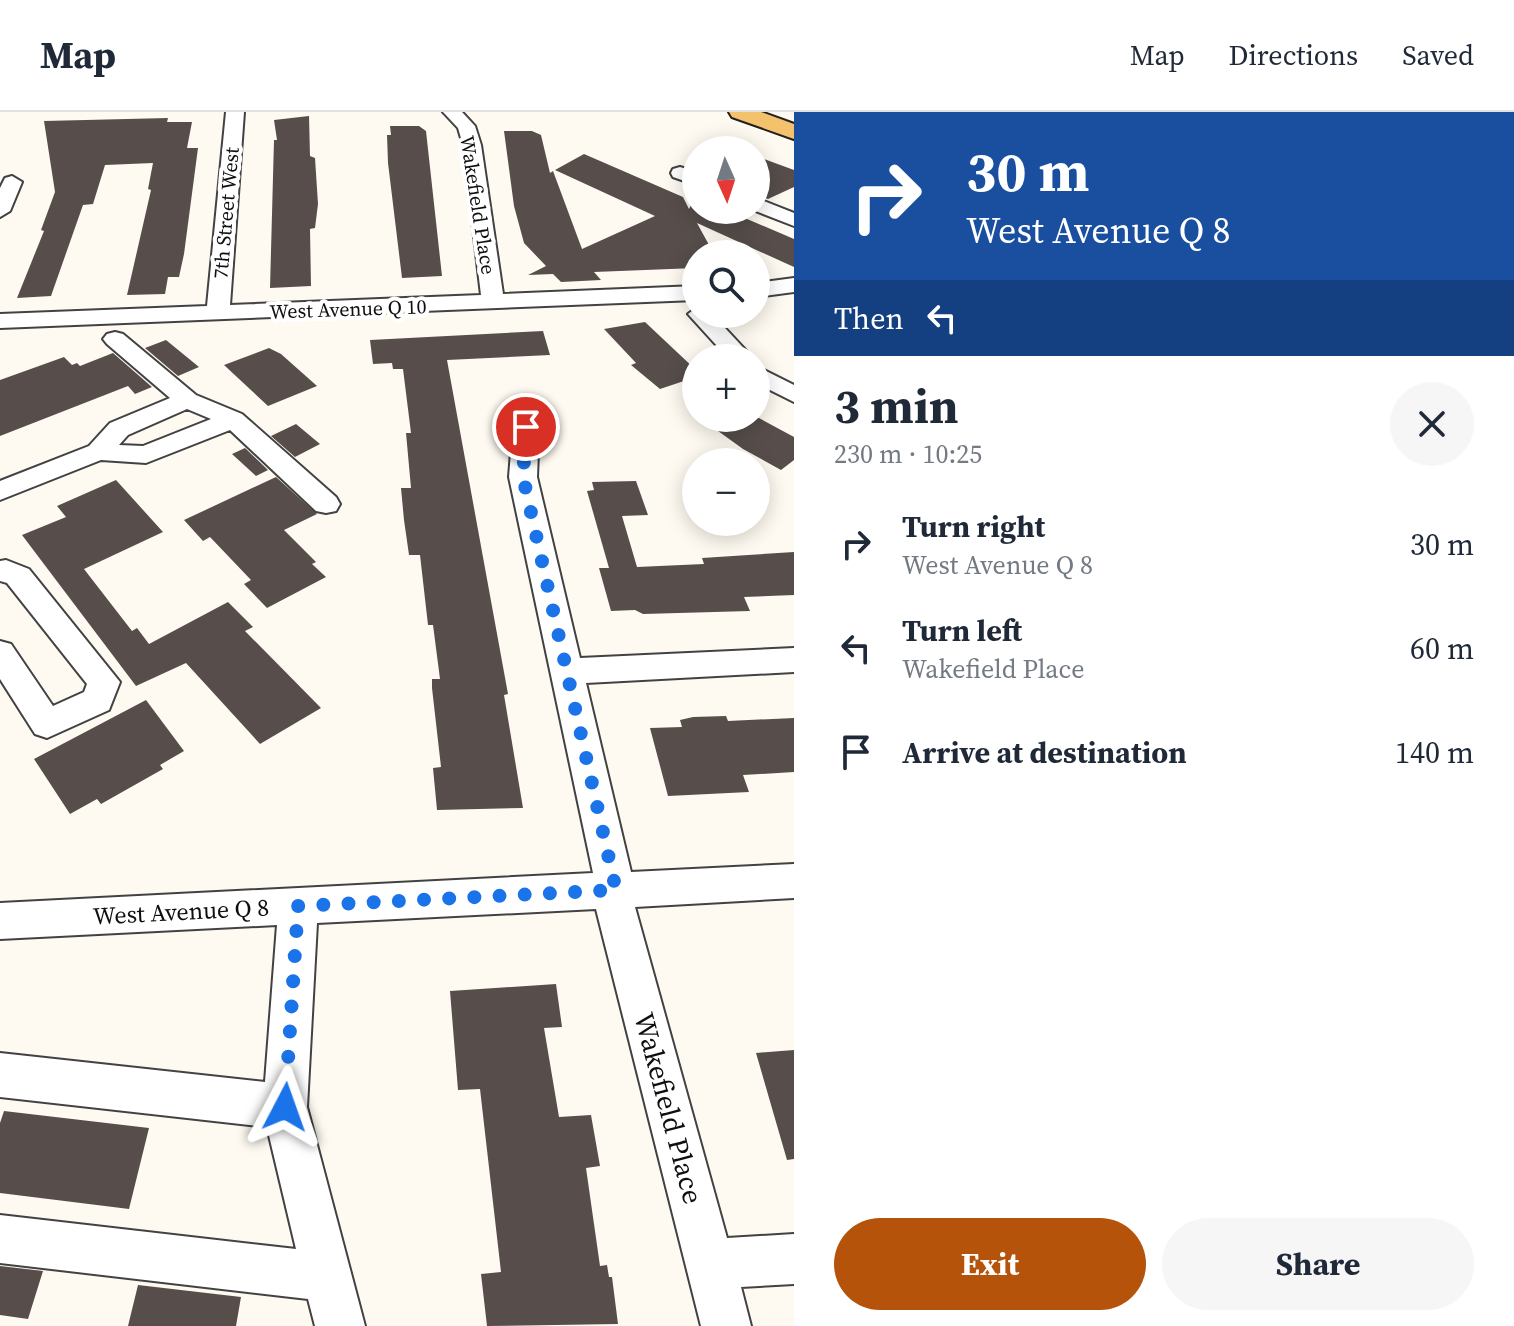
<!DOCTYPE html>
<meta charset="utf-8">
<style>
:root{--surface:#fff;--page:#f6f6f7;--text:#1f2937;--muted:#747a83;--line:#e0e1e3;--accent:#b45309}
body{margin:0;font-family:"Source Serif 4",serif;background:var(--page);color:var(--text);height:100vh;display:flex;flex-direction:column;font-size:30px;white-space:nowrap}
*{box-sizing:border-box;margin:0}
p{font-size:26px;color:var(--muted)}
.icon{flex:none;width:44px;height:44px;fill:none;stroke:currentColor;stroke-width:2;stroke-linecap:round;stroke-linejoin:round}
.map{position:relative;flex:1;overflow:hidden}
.drawer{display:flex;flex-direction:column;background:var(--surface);width:720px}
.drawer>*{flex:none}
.guide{background:#1a4fa0;color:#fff;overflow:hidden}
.needle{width:52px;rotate:177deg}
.buttons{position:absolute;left:682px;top:24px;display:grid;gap:16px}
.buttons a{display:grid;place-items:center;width:88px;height:88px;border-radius:50%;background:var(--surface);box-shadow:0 4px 20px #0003;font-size:40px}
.pin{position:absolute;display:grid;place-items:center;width:68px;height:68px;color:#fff;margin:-34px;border:4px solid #fff;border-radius:50%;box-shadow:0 2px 8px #0007}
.me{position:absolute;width:88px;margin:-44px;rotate:4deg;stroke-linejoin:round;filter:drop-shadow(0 0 6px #0008)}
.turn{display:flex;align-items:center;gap:28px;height:168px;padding:0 40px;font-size:36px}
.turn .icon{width:104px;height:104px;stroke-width:2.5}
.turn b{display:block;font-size:56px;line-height:68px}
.then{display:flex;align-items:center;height:76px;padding:0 40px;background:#0003;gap:16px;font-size:30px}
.round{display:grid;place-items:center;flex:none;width:84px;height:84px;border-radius:42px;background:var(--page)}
.summary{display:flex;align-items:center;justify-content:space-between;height:136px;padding:0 40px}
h1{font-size:48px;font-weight:700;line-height:60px}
.cta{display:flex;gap:16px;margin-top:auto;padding:16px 40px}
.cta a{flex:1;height:92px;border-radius:48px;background:var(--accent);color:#fff;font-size:32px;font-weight:700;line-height:92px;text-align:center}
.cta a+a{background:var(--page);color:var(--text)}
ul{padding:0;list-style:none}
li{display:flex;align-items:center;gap:24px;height:104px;padding:0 40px}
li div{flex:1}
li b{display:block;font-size:30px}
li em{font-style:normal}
header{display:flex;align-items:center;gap:48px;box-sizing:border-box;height:112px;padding:0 40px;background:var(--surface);border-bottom:2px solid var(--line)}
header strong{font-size:38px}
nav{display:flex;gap:44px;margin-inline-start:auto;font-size:28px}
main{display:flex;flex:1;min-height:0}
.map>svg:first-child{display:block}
.building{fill:#574e4b}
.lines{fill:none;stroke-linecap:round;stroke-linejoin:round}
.minor-casing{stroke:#424242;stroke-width:4}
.major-casing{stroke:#202020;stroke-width:4}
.minor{fill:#fff;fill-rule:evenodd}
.major{fill:#f4c16c;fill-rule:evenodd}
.route{stroke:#1a73e8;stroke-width:14;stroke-dasharray:0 25.2}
.labels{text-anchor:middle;stroke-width:8;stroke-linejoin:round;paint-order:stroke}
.far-street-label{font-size:20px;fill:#0f0f0f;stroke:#fff}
.street-label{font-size:24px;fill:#0f0f0f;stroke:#fff}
.near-street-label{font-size:28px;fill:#0f0f0f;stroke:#fff}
</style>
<header>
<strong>Map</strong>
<nav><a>Map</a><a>Directions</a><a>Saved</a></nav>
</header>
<main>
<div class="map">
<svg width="794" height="1214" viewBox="0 0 794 1214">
<rect width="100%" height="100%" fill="#fefaf1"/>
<path class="building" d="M309,4L310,44L315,46L318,92L315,116L310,117L311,174L270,176L274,28H277L274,8Z
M168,6L167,10H192L187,36H198L184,142L179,165H168L165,182L127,183L151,78L148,77L153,51L105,53L93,92L83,93L51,184L17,186L44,119L41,118L55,80L44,9Z
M390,14H419L426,19L442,164L402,166L388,51L387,23H391Z
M504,19H532L541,23L550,61L553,59L582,137L655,104L555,58L584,42L683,85L689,97L695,85L696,98H726L794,127V155L697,111L714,142H696V156L594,160L601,168L561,170L553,162L528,163L546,154L524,131L514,94Z
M756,44L794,58V75L768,87L756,83Z
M645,210L696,258V265L660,277L631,253L636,251L604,217Z
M543,219L550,243L447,248L508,582L504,583L523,696L437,698L433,656L441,655L432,576V567H440L433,513H428L420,443H409L404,408L401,376H411L406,321H411L403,257H393L392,251L373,252L370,228Z
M166,228L199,255L178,264L145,236Z
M269,236L281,242L317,274L268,294L224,253Z
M113,241L152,275L135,282L128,274L0,324V268L64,245L72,253L77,251L80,254Z
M700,306H759L794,325V348L781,358L743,337Z
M296,312L320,332L295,345L271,324Z
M245,336L268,358L256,364L232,342Z
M276,365L317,402L284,418L316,450L312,452L326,465L267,496L244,472L251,468L210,425L203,429L184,408Z
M116,368L163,420L84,457L132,519L137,516L149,532L228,490L253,515L245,519L321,596L260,632L186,551L136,574L22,423L66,405L57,394Z
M636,369L648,403L622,404L637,455L704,452L702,446L794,440V483L744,485L750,499L643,502L635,498L611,499L599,456H609L587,379L594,378L592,370Z
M146,588L184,639L160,653L163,657L101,692L97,687L70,702L34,647Z
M726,604L728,609L794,606V660L743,663L749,680L668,684L650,616L682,615L680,608L693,605Z
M556,872L562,915L544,916L559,1005L591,1003L600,1054L586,1056L600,1154L607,1153L609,1165H612L618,1212L487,1214L481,1162L501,1160L480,977L458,978L450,879Z
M794,938V1047L787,1048L756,941Z
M4,999L149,1016L129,1097L0,1081V1011Z
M0,1154L43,1159L28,1207L0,1203Z
M138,1173L241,1185L236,1214H128Z"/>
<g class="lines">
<defs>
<path id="minor" d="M226,0H244L230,193L481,183L463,33L458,16L443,0H462L475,14L481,33L503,182L696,174V188L0,216V202L207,194Z
M680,55L696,60V73L673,65L671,61L673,57Z
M12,64L22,70L10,99L0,105V76L5,66Z
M756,86L794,101V114L753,98H756Z
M794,166V180L756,185V171Z
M696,196V202H712L753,246H728L688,202Z
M115,220L123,222L196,283L242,302L336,385L340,392L336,399L326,401L316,399L230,318L146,351L101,348L0,388V369L89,334L110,311L170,286L107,232L103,227L107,222ZM187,297L211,307L143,334L119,333L128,323Z
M756,254L794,273V290L756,271Z
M526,307L535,309L539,315L537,365L580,546L794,536V560L586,571L631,760L794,752V786L635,795L727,1126L794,1122V1172L741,1175L751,1214H701L596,797L317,811L307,995L365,1214H315L308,1187L0,1151V1103L296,1137L267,1015L0,985V941L265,970L277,813L0,827V791L593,761L509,365L513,315L517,309Z
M6,448L29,457L120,570L109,598L47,626L35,622L0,567V529L11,532L53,594L84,580L87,572L7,471L0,469V449Z"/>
<path id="major" d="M729,0H761L794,12V27L732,5Z"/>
</defs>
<use href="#minor" class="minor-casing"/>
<use href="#major" class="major-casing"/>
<use href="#minor" class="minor"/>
<use href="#major" class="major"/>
</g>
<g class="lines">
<path class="route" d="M285,995L298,794L616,778L523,365L526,315"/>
</g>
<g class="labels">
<g class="far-street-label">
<text transform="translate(478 93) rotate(81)" y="7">Wakefield Place</text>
<text transform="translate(226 101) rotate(-85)" y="7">7th Street West</text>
<text transform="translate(348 197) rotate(-2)" y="7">West Avenue Q 10</text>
</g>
<g class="street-label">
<text transform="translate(181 800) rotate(-3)" y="8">West Avenue Q 8</text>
</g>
<g class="near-street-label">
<text transform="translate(669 996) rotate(75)" y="10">Wakefield Place</text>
</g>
</g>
</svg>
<div class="buttons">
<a><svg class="needle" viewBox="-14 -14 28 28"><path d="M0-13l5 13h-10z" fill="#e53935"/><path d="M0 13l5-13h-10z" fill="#747a83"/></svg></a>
<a><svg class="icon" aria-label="search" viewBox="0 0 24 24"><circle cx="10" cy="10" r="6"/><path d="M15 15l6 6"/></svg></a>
<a>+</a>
<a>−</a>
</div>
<div class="pin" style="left:526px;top:315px;background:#d93025"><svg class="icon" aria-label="arrive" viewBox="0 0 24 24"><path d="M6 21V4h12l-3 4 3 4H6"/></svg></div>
<svg class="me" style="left:285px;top:995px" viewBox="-20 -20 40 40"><path d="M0-17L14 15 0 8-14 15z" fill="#1a73e8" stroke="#fff" stroke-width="4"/></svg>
</div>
<section class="drawer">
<div class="guide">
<div class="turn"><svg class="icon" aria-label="right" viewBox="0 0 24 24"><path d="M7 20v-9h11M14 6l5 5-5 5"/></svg><div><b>30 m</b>West Avenue Q 8</div></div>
<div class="then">Then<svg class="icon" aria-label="left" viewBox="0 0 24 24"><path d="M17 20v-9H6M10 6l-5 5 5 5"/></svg></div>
</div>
<div class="summary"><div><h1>3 min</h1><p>230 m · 10:25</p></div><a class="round"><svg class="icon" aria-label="close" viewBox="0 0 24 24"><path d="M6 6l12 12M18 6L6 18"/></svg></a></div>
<ul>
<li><svg class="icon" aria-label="right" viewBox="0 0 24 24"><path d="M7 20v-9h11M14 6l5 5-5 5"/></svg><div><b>Turn right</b><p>West Avenue Q 8</p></div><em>30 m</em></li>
<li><svg class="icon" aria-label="left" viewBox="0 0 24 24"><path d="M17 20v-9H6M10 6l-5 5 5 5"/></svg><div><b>Turn left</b><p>Wakefield Place</p></div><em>60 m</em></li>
<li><svg class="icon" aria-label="arrive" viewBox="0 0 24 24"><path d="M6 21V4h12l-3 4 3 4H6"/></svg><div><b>Arrive at destination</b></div><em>140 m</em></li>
</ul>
<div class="cta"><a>Exit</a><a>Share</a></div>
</section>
</main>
